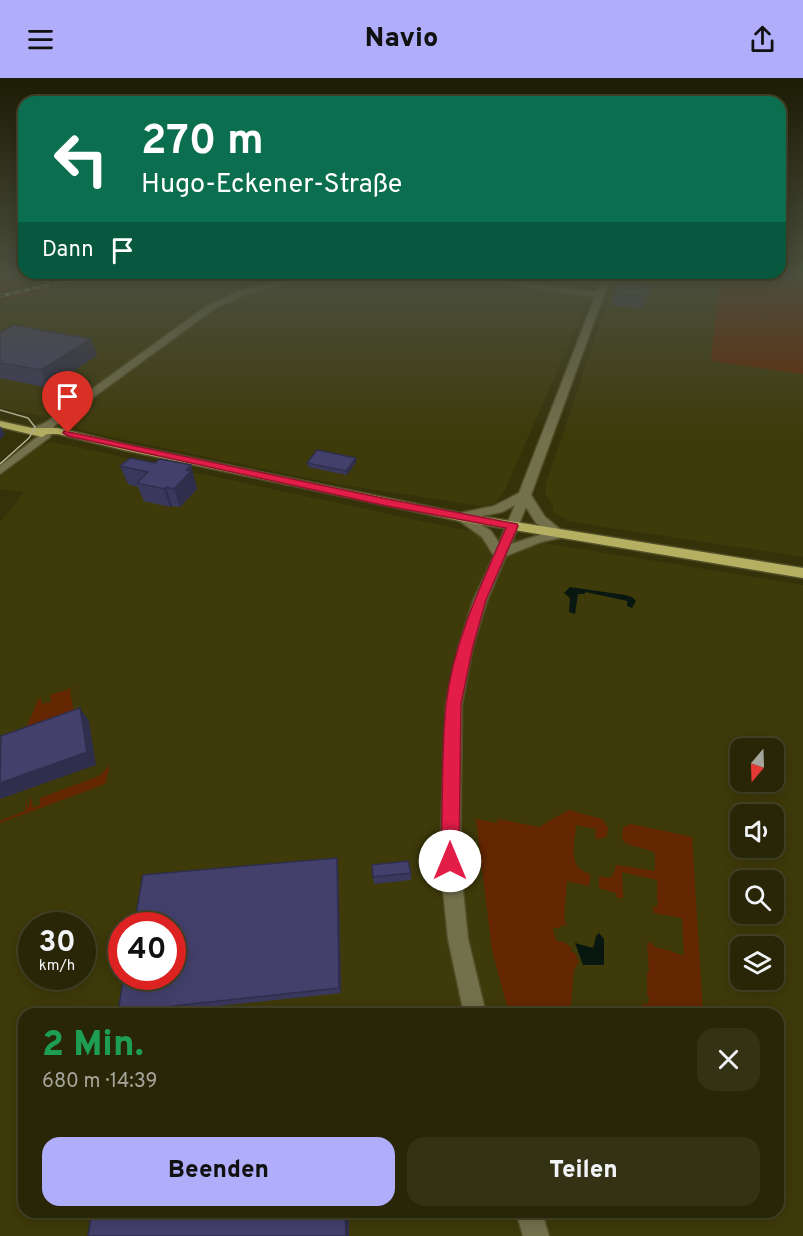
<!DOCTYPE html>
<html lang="de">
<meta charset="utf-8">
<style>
:root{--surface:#282607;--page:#343215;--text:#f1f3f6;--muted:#a5a59b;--line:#444328;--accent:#b0aefa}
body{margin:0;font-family:Overpass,sans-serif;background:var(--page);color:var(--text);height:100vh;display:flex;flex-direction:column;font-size:22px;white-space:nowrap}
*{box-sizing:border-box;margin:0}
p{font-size:20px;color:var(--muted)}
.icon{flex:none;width:33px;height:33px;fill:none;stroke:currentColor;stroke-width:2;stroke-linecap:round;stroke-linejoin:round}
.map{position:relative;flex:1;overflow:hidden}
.drawer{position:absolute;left:18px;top:930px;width:766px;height:210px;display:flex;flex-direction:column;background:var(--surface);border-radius:18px;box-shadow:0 3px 15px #0003,0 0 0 2px var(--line)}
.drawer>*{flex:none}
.guide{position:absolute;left:18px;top:18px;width:768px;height:183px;border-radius:18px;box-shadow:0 3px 15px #0003,0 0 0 2px var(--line);background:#0b6e4f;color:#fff;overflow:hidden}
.needle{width:39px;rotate:199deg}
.buttons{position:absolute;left:730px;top:660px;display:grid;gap:12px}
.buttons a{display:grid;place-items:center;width:54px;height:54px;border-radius:12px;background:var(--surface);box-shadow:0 3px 15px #0003,0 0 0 2px var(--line);font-size:30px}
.speed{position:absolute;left:18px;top:834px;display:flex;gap:12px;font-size:30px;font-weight:700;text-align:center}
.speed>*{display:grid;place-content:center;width:78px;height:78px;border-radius:50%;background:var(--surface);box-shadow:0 3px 15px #0003,0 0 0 2px var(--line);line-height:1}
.speed small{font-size:15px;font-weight:400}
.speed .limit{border:9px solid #d22;background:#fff;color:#111}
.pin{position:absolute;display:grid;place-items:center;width:51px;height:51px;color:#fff;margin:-62px -26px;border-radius:50% 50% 50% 0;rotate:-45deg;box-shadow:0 0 6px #0007}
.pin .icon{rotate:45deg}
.me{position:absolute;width:66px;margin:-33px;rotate:0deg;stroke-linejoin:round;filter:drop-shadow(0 0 4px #0008)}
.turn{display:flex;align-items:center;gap:21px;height:126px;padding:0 24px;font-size:27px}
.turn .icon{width:78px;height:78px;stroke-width:2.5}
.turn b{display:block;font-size:42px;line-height:51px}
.then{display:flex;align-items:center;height:57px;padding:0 24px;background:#0003;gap:12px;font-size:22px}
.round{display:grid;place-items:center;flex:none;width:63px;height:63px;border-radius:18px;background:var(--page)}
.head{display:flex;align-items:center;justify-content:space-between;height:102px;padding:0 24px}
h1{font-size:36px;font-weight:800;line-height:45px;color:#1e9e55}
.action{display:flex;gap:12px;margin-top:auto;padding:12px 24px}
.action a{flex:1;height:69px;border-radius:18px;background:var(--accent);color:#111;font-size:24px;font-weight:800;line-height:69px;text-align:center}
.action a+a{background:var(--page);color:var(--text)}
header{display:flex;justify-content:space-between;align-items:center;height:78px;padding:0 24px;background:var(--accent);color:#111;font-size:27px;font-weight:800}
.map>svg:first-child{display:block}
.built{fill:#3e3a0a;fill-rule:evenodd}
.green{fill:#642702}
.water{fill:#091711}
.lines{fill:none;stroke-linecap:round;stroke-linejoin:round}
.minor-casing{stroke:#524f28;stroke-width:3}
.major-casing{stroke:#524f28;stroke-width:3}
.minor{fill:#73704c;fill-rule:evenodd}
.major{fill:#b4af61;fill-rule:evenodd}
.tram{stroke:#b5b496;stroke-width:1.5}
.rail-casing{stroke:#b5b496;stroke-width:3}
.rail{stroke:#2b2800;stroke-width:1.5;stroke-dasharray:5;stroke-linecap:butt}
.wall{fill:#3a385d}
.shaded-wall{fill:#2f2e4c}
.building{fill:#43416c;stroke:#2f2e4c;stroke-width:1.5}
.route{fill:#e11d48;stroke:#92132f;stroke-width:1.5}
</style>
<header><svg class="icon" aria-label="menu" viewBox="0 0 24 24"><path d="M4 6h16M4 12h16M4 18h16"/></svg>Navio<svg class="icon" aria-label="share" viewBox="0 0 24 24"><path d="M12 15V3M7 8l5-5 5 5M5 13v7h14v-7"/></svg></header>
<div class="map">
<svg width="803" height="1158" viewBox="0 0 803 1158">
<rect width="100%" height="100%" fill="#353209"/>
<path class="built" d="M121,197H221L253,215L321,197H597L564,278L503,416L495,425L480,428L331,405L87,354L50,340L0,330V223Z
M616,197H720L712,282L803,296V479L584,446L569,443L553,434L554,430L545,416L546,406Z
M54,364L459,451L803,507V1158H0V444L24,414L0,411V399L41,367ZM741,670H774V704H741ZM741,736H774V770H741ZM741,802H774V836H741ZM32,848H82V898H32ZM122,848H172V898H122ZM741,868H774V902H741ZM24,936H778V1134H24Z"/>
<path class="green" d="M0,197H79L0,214Z
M104,197H121L0,223V220Z
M221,197H287L241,208Z
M720,197H794L803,199V296L711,283Z
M79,608L70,612L74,634L83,632L75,640L23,657L38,622L41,620L42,626L51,624L50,617Z
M110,687L105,706L0,745V743L25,733L26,721L28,732L31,719L33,730L40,727V720L99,698Z
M569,732L602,741L608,750L607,758L600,761L595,760L596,751L576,747C575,767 566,789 590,796L589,808L567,803L564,838L566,848L561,847L560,850H554L553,853L557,864L562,863L572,870L570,873L575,875L579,884L574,891L570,936H509L492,872L476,741L497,745L498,741L539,749Z
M631,746L692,759L703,936H657L651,935V932H644L642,926H648L649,919L647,918V907H649L647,905V895L649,894L647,865L652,864L654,869L671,873V875L673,874L684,878L682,840L654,835L652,829H657L658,823L657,822V802L622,794L623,820H617L616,815L599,810V798L609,800L613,797L616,787L655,793V774L627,766L622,761L623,749Z"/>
<path class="water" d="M570,509L625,517L632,519L636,523L632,530L627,528V523L586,514L584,516H578L575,536L569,534L570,520L564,515Z
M599,855L604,861V887H583L575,865L593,870L596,858Z"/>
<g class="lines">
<defs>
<path id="minor" d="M303,197H315L245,217L214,231L54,348L50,359L0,396V388L41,356L42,354L30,355V351L45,345L208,227L239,213Z
M441,197H461L597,214L604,197H611L531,417L545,439L566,456L564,459L541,464L506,478L487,523L473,568L462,626L460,783L468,861L486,936H464L448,861L440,783L446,626L459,568L473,523L494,478L482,459L454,439L456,436L494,428L519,415L595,219ZM515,427L499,465L491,453L471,440L502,434ZM526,429L536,445L549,454L511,466Z
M796,197H803V200Z
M516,1134H542L549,1158H523Z"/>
<path id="major" d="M0,343L32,350H58L124,366L460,435L803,490V500L460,443L124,372L58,356H47L42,359L0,349Z"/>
</defs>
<use href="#minor" class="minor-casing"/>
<use href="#major" class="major-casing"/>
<use href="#minor" class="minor"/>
<use href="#major" class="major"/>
<path class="tram" d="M0,332L28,340L35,349L29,360L0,386"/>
<defs>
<path id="rail" d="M0,218L94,197"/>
</defs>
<use href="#rail" class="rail-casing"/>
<use href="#rail" class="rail"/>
</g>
<path class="wall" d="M650,209L644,231L611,227L614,215Z
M0,255L97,277L49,310L0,300Z
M356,380V384L347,397L308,389L307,385Z
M191,387L197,411L180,429L172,428L170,429L144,423L138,409L128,406L120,388Z
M337,780L338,787L341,915L142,936H122L118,934Z
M372,787L411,795V802L374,806Z"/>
<path class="shaded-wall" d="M91,261L97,277L49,310L41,292Z
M0,348L5,357L0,361Z
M356,380V384L347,397L346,393Z
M191,387L197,411L180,429L174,411L186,392Z
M166,409L172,428L170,429L164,411Z
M80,630L89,643L96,687L0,721V705Z
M337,780L338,787L341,915L339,910Z
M345,1134H349V1158H346Z"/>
<path class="building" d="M617,205L650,209L648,219L614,215Z
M13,247L91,261L41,292L0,285V255Z
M317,372L356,380L346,393L307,385Z
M130,380L155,385L160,381L191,387L186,392L191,393L174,411L166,409L164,411L137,405L148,394L120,388Z
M80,630L87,674L0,705L1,658Z
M337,780L339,910L118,934L124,898H172V848H134L143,797Z
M408,783L411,795L373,799L372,787Z
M92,1134H345L346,1158H88Z"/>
<linearGradient id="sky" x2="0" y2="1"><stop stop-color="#1d1c05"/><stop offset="0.55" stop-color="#4b4f3e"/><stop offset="1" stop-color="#4b4f3e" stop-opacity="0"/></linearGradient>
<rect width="803" height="359" fill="url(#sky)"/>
<path class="route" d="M64,353L387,421L517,446L518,448L486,522L473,568L461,626L459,783L456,789L450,791L444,789L441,783C443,731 441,678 446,627C453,565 481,507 506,450L387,428L68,358L63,355Z"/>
</svg>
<div class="buttons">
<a><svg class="needle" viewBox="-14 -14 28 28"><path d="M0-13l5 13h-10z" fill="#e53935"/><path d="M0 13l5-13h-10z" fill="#a5a59b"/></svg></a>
<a><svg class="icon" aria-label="sound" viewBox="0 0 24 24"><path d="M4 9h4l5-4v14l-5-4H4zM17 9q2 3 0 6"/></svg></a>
<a><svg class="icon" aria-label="search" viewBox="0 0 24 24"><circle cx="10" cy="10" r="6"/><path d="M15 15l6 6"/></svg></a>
<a><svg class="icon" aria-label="layers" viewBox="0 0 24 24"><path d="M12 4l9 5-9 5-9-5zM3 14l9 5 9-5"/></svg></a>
</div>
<div class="speed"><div>30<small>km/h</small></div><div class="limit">40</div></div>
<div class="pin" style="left:68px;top:355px;background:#d93025"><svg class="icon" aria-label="arrive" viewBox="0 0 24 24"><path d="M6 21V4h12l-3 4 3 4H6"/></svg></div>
<svg class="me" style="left:450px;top:783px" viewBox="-20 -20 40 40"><circle r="19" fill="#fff"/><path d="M0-13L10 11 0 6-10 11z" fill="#e11d48"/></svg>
<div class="guide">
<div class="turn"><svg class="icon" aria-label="left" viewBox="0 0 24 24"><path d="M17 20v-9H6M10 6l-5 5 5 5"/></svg><div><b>270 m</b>Hugo-Eckener-Straße</div></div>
<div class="then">Dann<svg class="icon" aria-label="arrive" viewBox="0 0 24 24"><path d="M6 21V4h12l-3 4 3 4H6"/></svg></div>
</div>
<section class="drawer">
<div class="head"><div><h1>2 Min.</h1><p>680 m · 14:39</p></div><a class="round"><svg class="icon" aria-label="close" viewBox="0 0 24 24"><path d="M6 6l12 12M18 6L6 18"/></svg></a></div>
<div class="action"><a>Beenden</a><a>Teilen</a></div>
</section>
</div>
